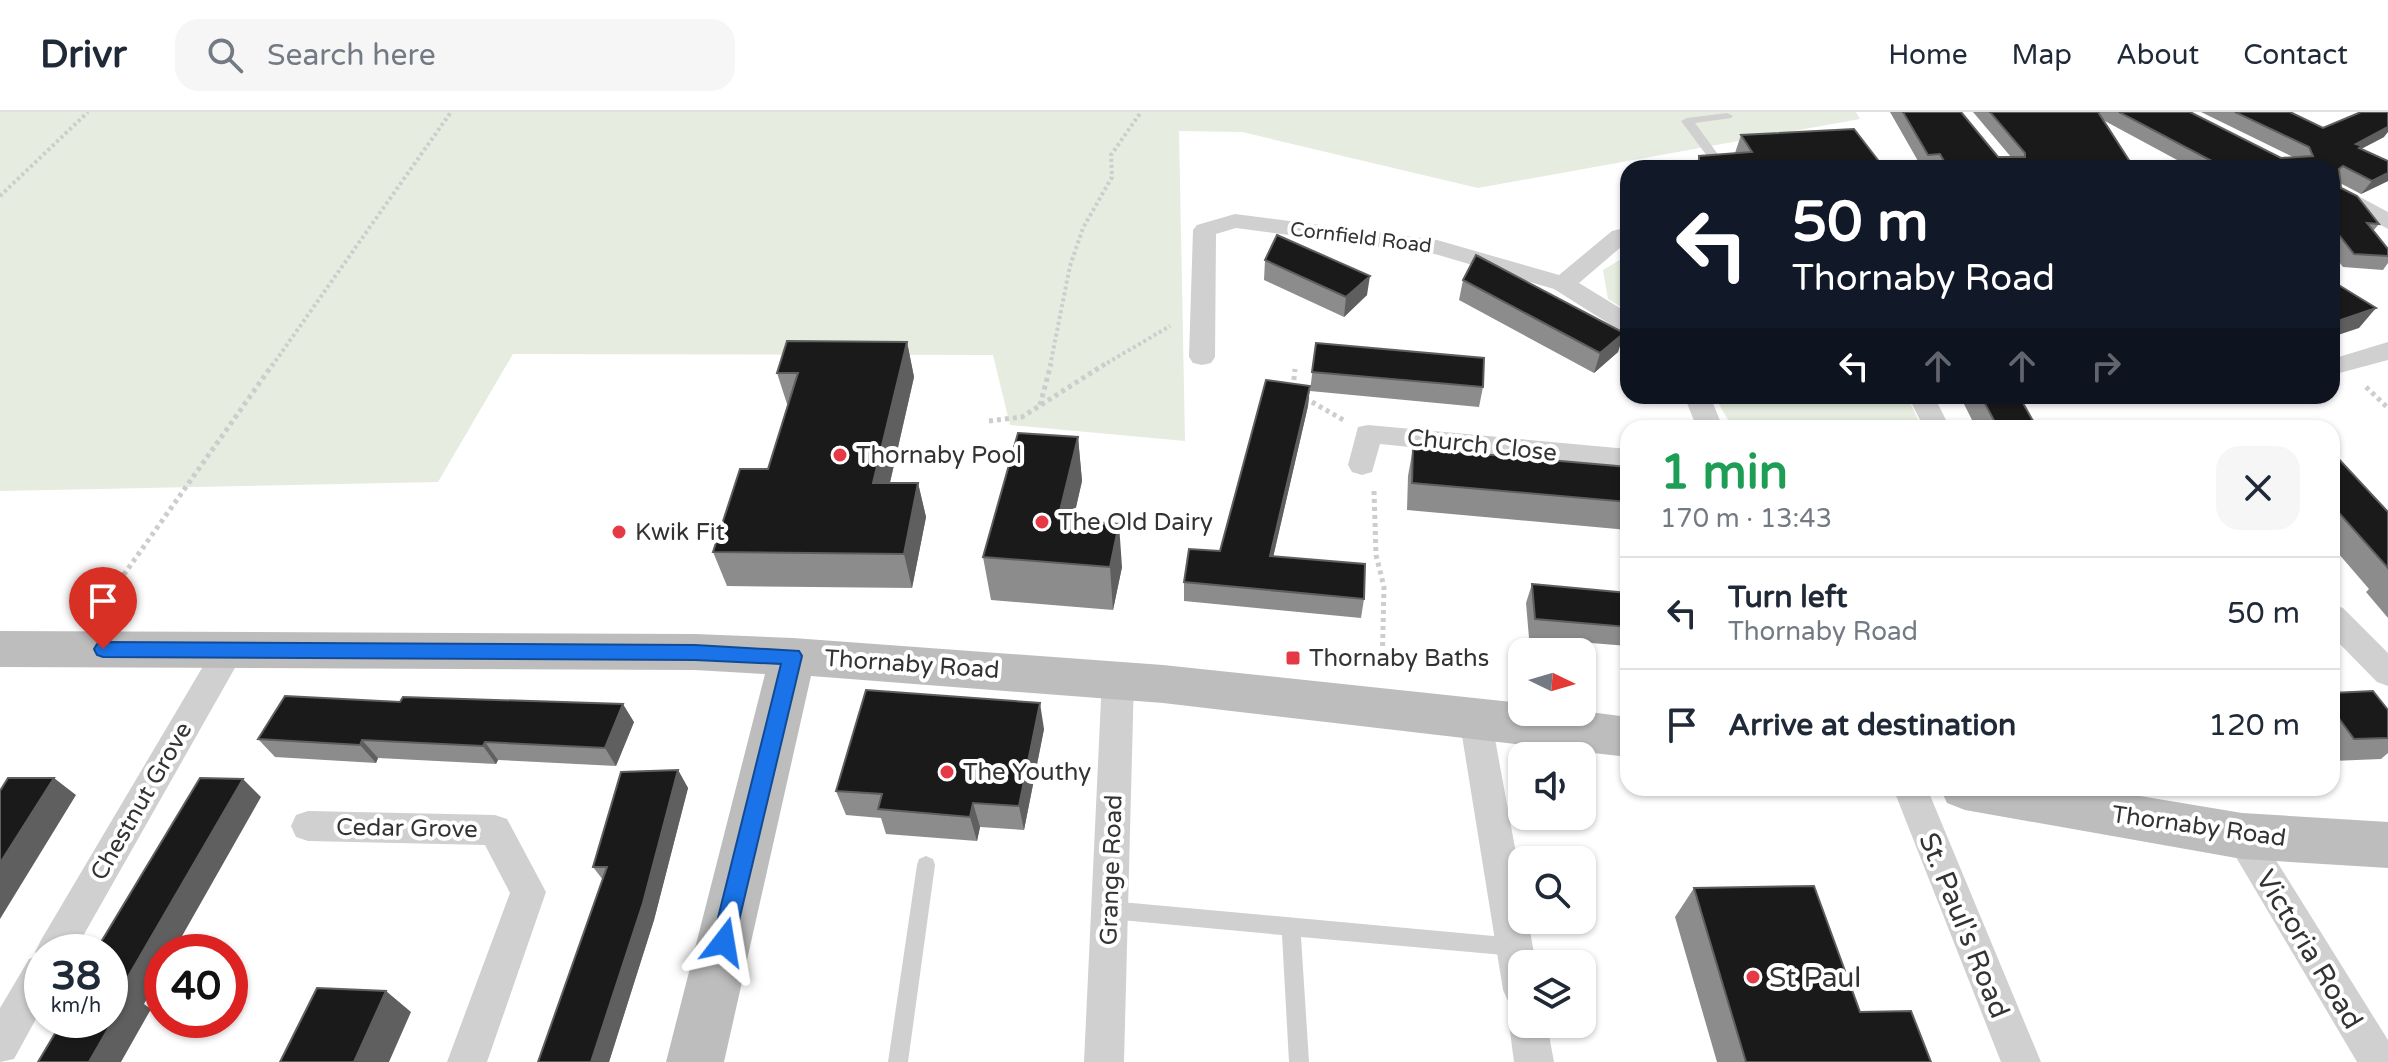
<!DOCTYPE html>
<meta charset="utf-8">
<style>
:root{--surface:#fff;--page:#f6f6f7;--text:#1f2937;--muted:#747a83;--line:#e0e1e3}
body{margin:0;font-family:"Varela Round",sans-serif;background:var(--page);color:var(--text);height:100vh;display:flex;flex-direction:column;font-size:30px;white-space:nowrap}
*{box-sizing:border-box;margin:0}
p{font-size:26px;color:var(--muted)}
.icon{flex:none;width:44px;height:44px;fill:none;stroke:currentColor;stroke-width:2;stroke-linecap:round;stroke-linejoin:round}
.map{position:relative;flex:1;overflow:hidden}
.drawer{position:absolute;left:1620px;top:308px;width:720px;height:376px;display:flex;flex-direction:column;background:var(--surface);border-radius:24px;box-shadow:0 2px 6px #0004}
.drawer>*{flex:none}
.hud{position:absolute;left:1620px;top:48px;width:720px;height:244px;border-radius:24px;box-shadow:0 2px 6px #0004;background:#111827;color:#fff;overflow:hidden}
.needle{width:52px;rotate:95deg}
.tools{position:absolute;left:1508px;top:526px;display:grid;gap:16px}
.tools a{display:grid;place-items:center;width:88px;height:88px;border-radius:16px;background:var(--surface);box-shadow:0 2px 6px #0004;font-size:40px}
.speed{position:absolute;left:24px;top:822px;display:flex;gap:16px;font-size:40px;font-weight:700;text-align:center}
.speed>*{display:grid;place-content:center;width:104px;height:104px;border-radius:50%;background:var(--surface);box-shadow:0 2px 6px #0004;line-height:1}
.speed small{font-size:20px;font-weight:400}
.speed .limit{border:12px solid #d22;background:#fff;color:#111}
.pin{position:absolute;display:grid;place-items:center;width:68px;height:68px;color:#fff;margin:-82px -34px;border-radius:50% 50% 50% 0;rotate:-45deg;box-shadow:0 0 8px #0007}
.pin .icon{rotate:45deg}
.me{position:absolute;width:88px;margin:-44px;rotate:14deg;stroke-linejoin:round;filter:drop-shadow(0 0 6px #0008)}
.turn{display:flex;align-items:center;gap:28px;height:168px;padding:0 40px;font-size:36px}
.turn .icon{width:104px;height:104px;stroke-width:2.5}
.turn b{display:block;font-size:56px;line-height:68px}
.lanes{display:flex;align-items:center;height:76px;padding:0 40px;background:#0003;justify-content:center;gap:40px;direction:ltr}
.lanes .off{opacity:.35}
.round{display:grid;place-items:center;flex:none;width:84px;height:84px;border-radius:24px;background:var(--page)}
.head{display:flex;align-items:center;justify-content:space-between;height:136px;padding:0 40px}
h1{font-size:48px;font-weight:700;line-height:60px;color:#1e9e55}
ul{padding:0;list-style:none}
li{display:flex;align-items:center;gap:24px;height:112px;padding:0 40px;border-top:2px solid var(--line)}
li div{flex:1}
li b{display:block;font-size:30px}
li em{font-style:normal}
header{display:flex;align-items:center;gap:48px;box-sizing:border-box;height:112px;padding:0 40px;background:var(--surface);border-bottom:2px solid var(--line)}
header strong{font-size:38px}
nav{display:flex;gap:44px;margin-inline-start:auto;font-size:28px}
.search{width:560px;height:72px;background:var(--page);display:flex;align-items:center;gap:20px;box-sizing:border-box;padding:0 28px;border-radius:24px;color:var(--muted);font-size:30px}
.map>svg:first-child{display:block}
.green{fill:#e6ecdf}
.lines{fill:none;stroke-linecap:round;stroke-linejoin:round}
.path-far1{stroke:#cdcdcd;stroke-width:4;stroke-dasharray:3 3;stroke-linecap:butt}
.path{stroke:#cdcdcd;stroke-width:5;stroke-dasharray:4 4;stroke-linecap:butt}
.lane{fill:#d0d0d0;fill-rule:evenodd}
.street{fill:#d0d0d0;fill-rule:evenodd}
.secondary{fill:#bdbdbd;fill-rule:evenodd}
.wall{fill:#8c8c8c}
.shaded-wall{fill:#5f5f5f}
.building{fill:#1a1a1a;stroke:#5f5f5f;stroke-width:2}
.route{fill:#1a73e8;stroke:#114b97;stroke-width:2}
.poi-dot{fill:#e63946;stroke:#fff;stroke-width:3}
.labels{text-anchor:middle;stroke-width:8;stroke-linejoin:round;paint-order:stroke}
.far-street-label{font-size:20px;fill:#333;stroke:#fff}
.street-label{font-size:24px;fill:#333;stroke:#fff}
.poi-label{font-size:24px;fill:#333;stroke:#fff;text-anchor:start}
.near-street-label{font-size:28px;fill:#333;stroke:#fff}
.near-poi-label{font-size:28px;fill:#333;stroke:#fff;text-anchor:start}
</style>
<header>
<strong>Drivr</strong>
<div class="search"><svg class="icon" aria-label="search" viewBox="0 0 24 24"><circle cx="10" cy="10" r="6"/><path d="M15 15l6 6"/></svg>Search here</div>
<nav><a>Home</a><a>Map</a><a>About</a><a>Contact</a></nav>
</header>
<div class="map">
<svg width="2388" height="950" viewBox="0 0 2388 950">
<rect width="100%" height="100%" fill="#fff"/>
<path class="green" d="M0,0H1856L1860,7L1478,76L1242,20L1179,19L1185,329L1010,313L993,243L513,242L438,370L0,379Z
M1628,143V199L1608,187L1603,158Z
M1714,284H1907L1922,316H1733Z"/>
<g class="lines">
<path class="path-far1" d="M0,84L88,0
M272,254L451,0
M1050,254L1070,154L1083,116L1112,65L1111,43L1141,0
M1102,254L1170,214"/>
<path class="path" d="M2366,275L2388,296
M1293,276L1295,257
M1305,286L1345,309
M1040,293L1051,252
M989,309L1022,305L1105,252
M1374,379L1376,443L1384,475L1382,559
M96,502L273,252"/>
<path class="lane" d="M1727,1L1733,4L1731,6L1695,11L1728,56H1716L1681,9L1687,6Z
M926,744L933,747L935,753L908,950H888L917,753L919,747Z
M1110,789L1515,826L1522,828L1525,835L1522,842L1515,844L1301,825L1309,950H1289L1282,823L1110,807L1103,804L1100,798L1103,792Z"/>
<path class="street" d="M2332,70L2388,100V117L2332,86Z
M1235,102L1437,128L1559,163L1612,119L1628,115V129L1579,171L1628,201V220L1619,218L1554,177L1435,142L1236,116L1216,122L1215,245L1211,251L1202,253L1193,251L1189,245L1193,118L1197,113Z
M2388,230V248L2332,263V247Z
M1684,284H1710L1723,316H1697Z
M1908,284H1934L1950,316H1924Z
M1368,313L1628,337V357L1380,332L1372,360L1362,363L1352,360L1348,353L1358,315Z
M2332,492L2343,496L2388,541V574L2377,570L2332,524Z
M229,526L240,529L245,538L240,547L74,840H42V896L14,947L0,950V896L29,847L37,844L35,840L41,828L218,529Z
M1118,553L1129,557L1134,566L1124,950H1084L1102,566L1107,557Z
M1475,591L1486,595L1491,605L1522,774V808H1528L1536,852H1522V912H1547L1554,950H1514L1509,912L1514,899L1521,896L1509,891L1503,878L1459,605L1464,595Z
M1893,676H1927L2041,950H2001Z
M308,699L495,703L507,707L546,780L487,950H447L510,781L485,733L308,729L296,725L291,714L296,703Z
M2242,709L2254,713L2388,928V950H2357L2230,735L2225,724L2230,713Z"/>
<path class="secondary" d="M0,519L695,522L793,526L1163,553L1512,590L1522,591V600L1582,599L1628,605V645L1163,591L811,564L724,950H666L765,562L695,558L0,555Z
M1940,676H2092L2242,701L2388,710V756L2242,747L1965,698L1947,691Z"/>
</g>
<path class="wall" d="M1890,0H1961L1998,45H2011L1973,0H2190L2281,46L2293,45L2201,0H2290L2323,16L2384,25L2361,37L2388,49V69L2361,82L2340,71L2341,76L2379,112L2373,119L2388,137V151L2383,158L2343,155L2332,141V56H2192L2103,8L2134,56H1922Z
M1741,23L1884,56H1695L1699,44L1735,41Z
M1265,148L1367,183L1344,205L1264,168Z
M1463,168L1624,221L1618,240L1594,261L1459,188Z
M907,230L914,265L890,371H918L926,405L912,476L727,474L713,440L768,357L788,295L777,261Z
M1316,231L1483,275L1479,295L1310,279Z
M1310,274L1308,294L1273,445L1364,487L1361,506L1184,489V470L1220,439Z
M1960,284H2019L2037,316H1976Z
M1078,325L1082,369L1073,409L1122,455L1113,498L991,488L983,445Z
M1413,336L1628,355V418L1407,398L1408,364Z
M2332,344L2388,400V506L2366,480L2369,477L2332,434Z
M1532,472L1628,481V534L1529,526L1526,491Z
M2332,581L2388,598V641L2381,647L2332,649Z
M634,610L616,654L498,648L496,652L378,646L376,651L275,645L258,627Z
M1044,617L1024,718L980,715L977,729L886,722L881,706L846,703L836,679Z
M678,658L688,676L654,808L609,950H538L603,768L593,755Z
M1694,776L1860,900L1931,950H1717L1675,805Z"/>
<path class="shaded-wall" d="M2388,15V20L2384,25L2359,38L2356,32Z
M2388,61V69L2361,82L2372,69Z
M1370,164L1367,183L1344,205L1346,185Z
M2376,196L2359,216L2332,225V211Z
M1624,221L1618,240L1594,261L1600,241Z
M907,230L914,265L882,405L873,371Z
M1310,274L1308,294L1269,463L1270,444Z
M1078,325L1082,369L1063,451L1058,407Z
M918,371L926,405L912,476L904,442Z
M1119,412L1122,455L1113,498L1110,455Z
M1040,591L1044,617L1024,718L1019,694Z
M623,592L634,610L616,654L605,636Z
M362,628L378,646L376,651L360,633Z
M485,630L498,648L496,652L483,634Z
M678,658L688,676L654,808L609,950H591Z
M54,666L76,683L0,807V751Z
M243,667L261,685L173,840H162V860L144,892L151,897L121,950H89L118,882Z
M973,691L980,715L977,729L970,705Z
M386,879L411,900L389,950H354Z"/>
<path class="building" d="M1903,0H1961L1998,45H2025V41L1990,0H2098L2134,56H1948L1940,42L1928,43Z
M2119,0H2190L2281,46L2313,44L2309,35L2235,0H2290L2323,16L2361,0H2388V15L2356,32L2362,34L2359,36L2388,49V61L2372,69L2343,54L2339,57L2341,76L2357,84L2379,112L2367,111L2388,137V144L2354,142L2332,114V56H2225Z
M1854,17L1884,56H1699V44L1752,40L1741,23Z
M1277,123L1370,164L1346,185L1265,148Z
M1476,143L1624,221L1600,241L1463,168Z
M2337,172L2376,196L2332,211V174Z
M787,229L907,230L873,371H918L904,442L713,440L740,357H768L798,261H777Z
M1316,231L1484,246L1483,275L1312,260Z
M1266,268L1310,274L1270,444L1365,452L1364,487L1184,470L1189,437L1220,439Z
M1981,284H2019L2037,316H1998Z
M1018,321L1078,325L1058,407L1119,412L1110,455L983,445Z
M1413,336L1628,355V390L1412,371Z
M2332,344H2336L2388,400V456L2332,393Z
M1532,472L1628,481V515L1535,507Z
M866,578L1040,591L1019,694L973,691L970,705L878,697L882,682L836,679Z
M2373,579L2388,598V626L2354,627L2332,597V581Z
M285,584L400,590L403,585L623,592L605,636L485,630L483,634L362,628L360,633L258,627Z
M678,658L643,791L591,950H538L607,755H593L621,660Z
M8,666H54L0,751V679Z
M200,666L243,667L118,882H128L89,950H38L63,908H110V840H95Z
M1814,774L1860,900L1911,899L1931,950H1746L1694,776Z
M317,876L386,879L354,950H280Z"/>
<path class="route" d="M103,530L695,533L799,539L802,544L732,838L724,841L716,838L712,830L781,552L695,548L103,545L97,543L94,537L97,532Z"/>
<g class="poi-dot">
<circle cx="840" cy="343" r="8"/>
<circle cx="1042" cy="410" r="8"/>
<circle cx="619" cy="420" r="8"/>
<rect x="1285" y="538" width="16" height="16" rx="4"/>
<circle cx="947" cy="660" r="8"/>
<circle cx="1753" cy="865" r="8"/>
</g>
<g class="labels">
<g class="far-street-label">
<text transform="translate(1361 125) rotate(7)" y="7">Cornfield Road</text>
</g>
<g class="street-label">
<text transform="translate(1482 333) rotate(6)" y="8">Church Close</text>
<text transform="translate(912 552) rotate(4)" y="8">Thornaby Road</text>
<text transform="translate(141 689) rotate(-60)" y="8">Chestnut Grove</text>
<text transform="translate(2199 714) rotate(8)" y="8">Thornaby Road</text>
<text transform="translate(407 716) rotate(1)" y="8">Cedar Grove</text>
<text transform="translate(1111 758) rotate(-88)" y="8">Grange Road</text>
</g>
<g class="poi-label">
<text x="856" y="351">Thornaby Pool</text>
<text x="1058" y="418">The Old Dairy</text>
<text x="635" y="428">Kwik Fit</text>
<text x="1309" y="554">Thornaby Baths</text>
<text x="963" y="668">The Youthy</text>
</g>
<g class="near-street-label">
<text transform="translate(1965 813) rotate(68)" y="10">St. Paul's Road</text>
<text transform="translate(2310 837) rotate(59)" y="10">Victoria Road</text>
</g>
<g class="near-poi-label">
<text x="1769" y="875">St Paul</text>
</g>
</g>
</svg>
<div class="tools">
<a><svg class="needle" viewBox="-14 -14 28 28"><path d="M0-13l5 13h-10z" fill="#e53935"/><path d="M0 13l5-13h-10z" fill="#747a83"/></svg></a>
<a><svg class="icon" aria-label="sound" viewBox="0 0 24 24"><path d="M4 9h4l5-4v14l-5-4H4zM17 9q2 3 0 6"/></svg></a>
<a><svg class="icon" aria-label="search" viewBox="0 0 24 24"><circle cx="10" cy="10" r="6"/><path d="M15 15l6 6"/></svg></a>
<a><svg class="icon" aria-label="layers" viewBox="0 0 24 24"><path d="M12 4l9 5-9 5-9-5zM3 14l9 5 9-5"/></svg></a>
</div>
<div class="speed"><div>38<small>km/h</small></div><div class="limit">40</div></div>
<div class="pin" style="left:103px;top:537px;background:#d93025"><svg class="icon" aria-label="arrive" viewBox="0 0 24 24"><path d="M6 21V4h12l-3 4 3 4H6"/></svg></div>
<svg class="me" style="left:724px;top:830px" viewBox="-20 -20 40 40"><path d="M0-17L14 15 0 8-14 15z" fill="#1a73e8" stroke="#fff" stroke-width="4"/></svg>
<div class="hud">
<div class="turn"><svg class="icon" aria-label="left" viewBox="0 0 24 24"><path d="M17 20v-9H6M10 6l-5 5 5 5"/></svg><div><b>50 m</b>Thornaby Road</div></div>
<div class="lanes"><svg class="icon" aria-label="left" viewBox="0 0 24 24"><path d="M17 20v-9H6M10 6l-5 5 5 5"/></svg><svg class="icon off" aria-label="ahead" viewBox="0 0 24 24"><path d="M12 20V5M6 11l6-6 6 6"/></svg><svg class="icon off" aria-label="ahead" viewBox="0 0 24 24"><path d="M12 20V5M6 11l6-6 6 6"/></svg><svg class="icon off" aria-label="right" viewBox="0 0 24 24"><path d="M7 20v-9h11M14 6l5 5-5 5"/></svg></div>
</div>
<section class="drawer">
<div class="head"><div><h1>1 min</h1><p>170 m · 13:43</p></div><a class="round"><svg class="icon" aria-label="close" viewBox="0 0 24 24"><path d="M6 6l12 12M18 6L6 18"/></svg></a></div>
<ul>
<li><svg class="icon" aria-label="left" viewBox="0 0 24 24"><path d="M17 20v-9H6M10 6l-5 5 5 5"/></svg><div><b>Turn left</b><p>Thornaby Road</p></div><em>50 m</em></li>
<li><svg class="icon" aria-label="arrive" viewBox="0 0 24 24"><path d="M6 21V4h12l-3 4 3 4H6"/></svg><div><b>Arrive at destination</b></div><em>120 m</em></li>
</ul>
</section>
</div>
